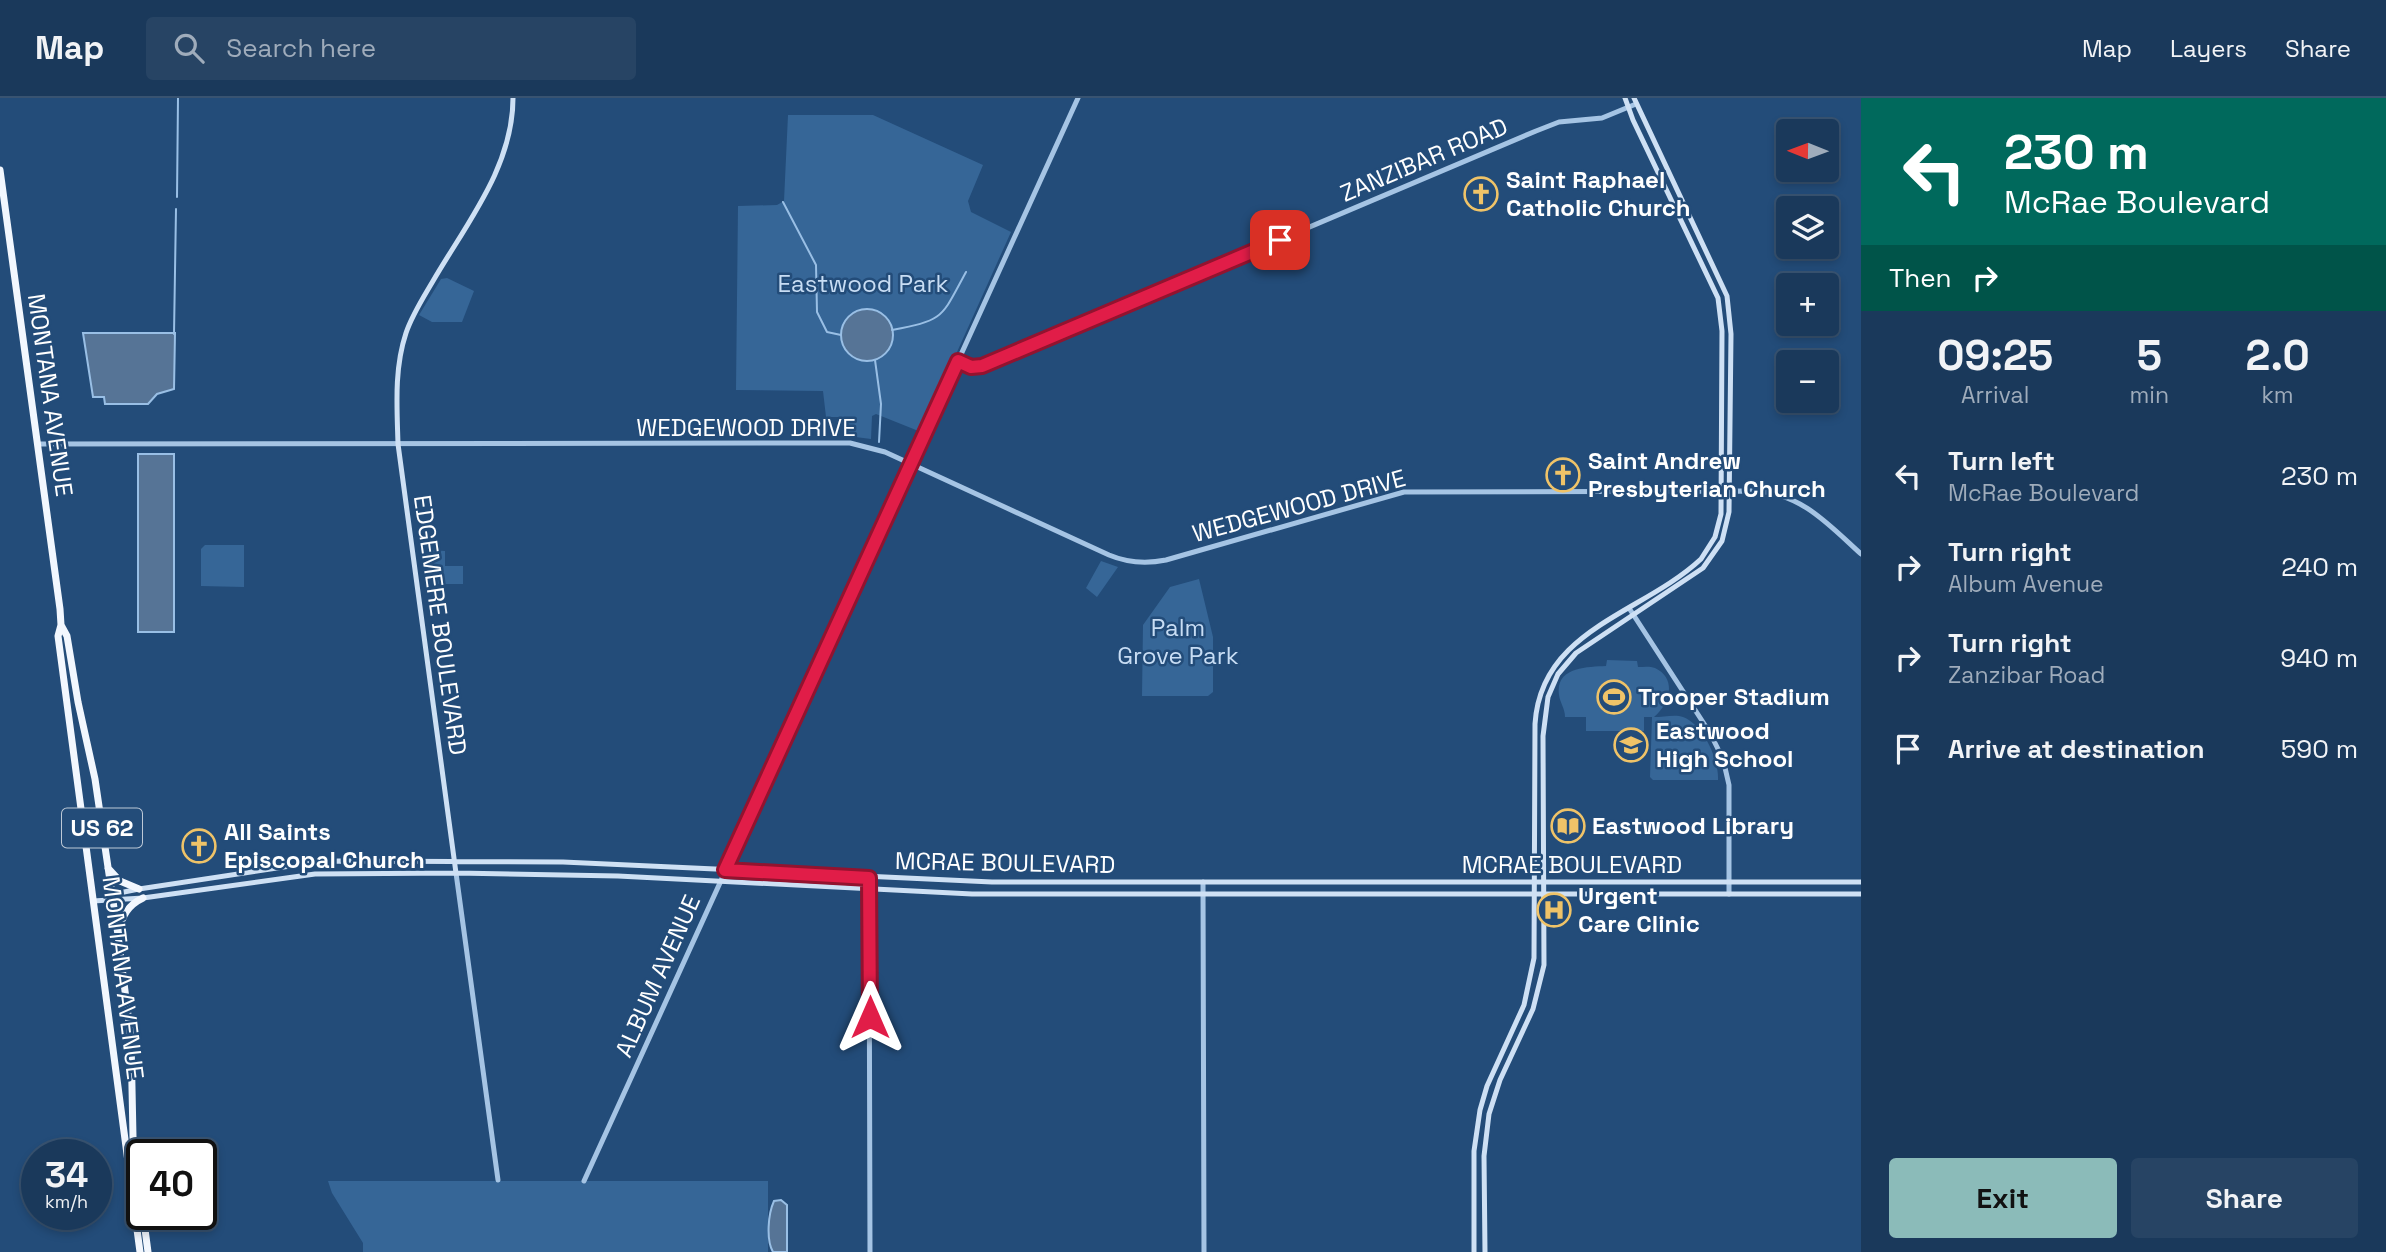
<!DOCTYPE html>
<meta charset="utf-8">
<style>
:root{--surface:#1a395b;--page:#274464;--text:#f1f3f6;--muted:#9facbb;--line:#385371;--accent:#8bbbb9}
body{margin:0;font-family:"Space Grotesk",sans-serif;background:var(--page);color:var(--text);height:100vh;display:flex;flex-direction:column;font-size:26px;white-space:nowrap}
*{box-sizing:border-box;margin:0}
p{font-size:23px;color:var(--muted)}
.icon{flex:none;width:38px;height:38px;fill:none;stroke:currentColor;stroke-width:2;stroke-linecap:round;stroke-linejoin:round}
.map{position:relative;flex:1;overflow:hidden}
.details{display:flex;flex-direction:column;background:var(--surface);width:525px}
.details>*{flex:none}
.hud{background:#00695c;color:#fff;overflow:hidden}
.needle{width:46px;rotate:271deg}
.fabs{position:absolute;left:1776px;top:21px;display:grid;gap:14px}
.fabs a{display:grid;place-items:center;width:63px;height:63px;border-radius:7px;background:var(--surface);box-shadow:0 4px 10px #0003,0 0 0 2px var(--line);font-size:35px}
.speed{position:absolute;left:21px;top:1041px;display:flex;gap:14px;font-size:35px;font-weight:700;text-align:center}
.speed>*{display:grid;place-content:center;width:91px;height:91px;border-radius:50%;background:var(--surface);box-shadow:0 4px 10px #0003,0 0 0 2px var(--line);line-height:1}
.speed small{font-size:18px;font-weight:400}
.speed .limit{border:4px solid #111;border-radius:10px;background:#fff;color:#111}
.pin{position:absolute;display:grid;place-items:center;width:60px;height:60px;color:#fff;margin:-30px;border-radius:14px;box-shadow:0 4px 10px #0006}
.me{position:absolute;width:77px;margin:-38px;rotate:0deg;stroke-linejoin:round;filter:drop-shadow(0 0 5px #0008)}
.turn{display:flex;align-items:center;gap:24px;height:147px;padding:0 28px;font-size:32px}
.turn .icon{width:91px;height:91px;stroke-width:2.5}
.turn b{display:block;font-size:49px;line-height:60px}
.then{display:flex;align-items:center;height:66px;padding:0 28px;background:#0003;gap:14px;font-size:26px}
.eta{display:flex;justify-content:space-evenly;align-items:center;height:119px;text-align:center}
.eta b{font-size:42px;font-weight:600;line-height:49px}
.primary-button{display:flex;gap:14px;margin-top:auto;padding:14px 28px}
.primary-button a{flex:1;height:80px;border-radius:7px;background:var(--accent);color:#111;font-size:28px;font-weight:600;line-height:80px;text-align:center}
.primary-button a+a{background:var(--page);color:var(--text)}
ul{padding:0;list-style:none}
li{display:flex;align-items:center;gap:21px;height:91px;padding:0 28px}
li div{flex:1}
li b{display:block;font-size:26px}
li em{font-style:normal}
header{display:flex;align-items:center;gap:42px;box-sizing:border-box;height:98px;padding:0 35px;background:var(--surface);border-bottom:2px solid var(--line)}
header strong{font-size:33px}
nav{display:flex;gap:38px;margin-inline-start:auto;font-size:24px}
.search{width:490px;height:63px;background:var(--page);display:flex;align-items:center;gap:18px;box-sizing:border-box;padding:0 24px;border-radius:7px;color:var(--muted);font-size:26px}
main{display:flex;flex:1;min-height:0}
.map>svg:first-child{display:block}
.green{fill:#366697}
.water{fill:#567496;stroke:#99bfe5;stroke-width:2}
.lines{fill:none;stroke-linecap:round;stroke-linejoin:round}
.stream{stroke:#99bfe5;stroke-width:2}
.tertiary{stroke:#a5c4e4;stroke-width:5}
.secondary{stroke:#cee0f4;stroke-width:5}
.trunk{stroke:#f2f7fe;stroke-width:7}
.route-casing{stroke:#92132f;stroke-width:18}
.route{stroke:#e11d48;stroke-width:12}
.labels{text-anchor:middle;stroke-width:5;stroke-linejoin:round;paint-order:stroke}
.shield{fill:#234c79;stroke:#bdc9d7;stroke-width:2}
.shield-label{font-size:23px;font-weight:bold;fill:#fff}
.street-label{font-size:24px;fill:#fff;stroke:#234c79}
.poi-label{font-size:24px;font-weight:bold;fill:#fff;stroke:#234c79;text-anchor:start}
.park-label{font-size:24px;fill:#c8ddf4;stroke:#234c79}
</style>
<header>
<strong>Map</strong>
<div class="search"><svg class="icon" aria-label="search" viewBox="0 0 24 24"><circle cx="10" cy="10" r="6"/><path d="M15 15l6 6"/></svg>Search here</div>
<nav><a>Map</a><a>Layers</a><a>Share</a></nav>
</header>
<main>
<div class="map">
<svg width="1861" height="1154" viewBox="0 0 1861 1154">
<rect width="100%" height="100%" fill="#234c79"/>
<path class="green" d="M788,17H873L983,67L968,103L971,114L1011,134L921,334L876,316L872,318L871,341L848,338V319H826L823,293L736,292L738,108L777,107L784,103Z
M447,180L474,193L462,224H432L419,217L441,181Z
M205,447H244V489L201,488V451Z
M428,452L445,453V468H463V486H432Z
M1101,463L1118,469L1097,499L1086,490Z
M1199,481L1213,539V594L1208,598H1142L1143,527L1170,489Z
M1607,562L1637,563L1638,569C1643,569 1650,568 1655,570C1678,581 1669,607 1654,619C1663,619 1676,616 1683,619C1704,627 1719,662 1718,682H1653L1650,679L1652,619H1644V633H1586V619H1565C1565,610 1560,605 1559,597C1555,569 1587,569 1606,568Z
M328,1083H768V1154H363V1145L332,1095Z"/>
<path class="water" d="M841 237a26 26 0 1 1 52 0a26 26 0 1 1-52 0Z
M83,235H175L174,291L157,296L148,306H105L104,299H93Z
M138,356H174V534H138Z
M781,1102L787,1107V1154H773C766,1142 768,1116 774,1103Z"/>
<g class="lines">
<path class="stream" d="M177,99L178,0
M783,104L816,167L817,214L827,234L841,237
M892,232C945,222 941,220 966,174
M174,236L176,111
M875,262L881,306L879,344"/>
<path class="tertiary" d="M958,263L971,269L982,268L1536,33L1559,24L1602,20L1636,6
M38,346L850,345L885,354L1109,457C1128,465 1146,466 1166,462L1404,394L1756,393C1802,396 1829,427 1861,456
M1629,510L1710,635L1723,661L1729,687V796
M456,775L498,1082
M869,780L870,1154
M1203,784L1204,1154
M584,1083L1078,0"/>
<path class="secondary" d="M456,775L398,346C397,309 394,271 406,235C412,217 423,200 433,183C466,126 513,69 513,0
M112,800L119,795L139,791L310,765L338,763L563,764L992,784H1861
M93,803L143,800L315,776L456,775L618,778L972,796H1861
M1474,1154V1053L1480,1012L1487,988L1524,907L1534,860L1535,626C1541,531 1642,516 1701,461L1715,439L1721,416L1722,233L1718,200L1633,22L1625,0
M1485,1154L1484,1058L1489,1016L1500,982L1533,911L1544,867L1543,638L1548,599L1558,576L1576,555L1703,470L1722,443L1729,414L1731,236L1727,198L1634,0"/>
<path class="trunk" d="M0,72L60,511L61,527L58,538L140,1154
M61,527L67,538L78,604L95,681L118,837L131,941L133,1039L142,1106
M108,770L120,783L139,791
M119,833C122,818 128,807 143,800
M143,1116L148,1154"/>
</g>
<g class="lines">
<defs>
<path id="route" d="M870,919L869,780L725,772L958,263L971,269L982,268L1280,142"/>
</defs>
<use href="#route" class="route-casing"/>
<use href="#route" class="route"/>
</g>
<defs>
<symbol id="church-ring" viewBox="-11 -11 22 22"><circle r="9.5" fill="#234c79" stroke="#efc368" stroke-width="1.5"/><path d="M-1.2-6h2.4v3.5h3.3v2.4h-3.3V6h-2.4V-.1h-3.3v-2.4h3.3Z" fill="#efc368"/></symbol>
<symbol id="stadium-ring" viewBox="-11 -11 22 22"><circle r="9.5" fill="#234c79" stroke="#efc368" stroke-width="1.5"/><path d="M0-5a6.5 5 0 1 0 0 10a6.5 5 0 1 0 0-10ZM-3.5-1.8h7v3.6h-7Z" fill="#efc368"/></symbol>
<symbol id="school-ring" viewBox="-11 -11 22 22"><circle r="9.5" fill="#234c79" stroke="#efc368" stroke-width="1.5"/><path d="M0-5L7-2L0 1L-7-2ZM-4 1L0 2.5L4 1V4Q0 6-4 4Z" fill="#efc368"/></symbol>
<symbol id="library-ring" viewBox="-11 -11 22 22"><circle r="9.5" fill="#234c79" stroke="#efc368" stroke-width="1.5"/><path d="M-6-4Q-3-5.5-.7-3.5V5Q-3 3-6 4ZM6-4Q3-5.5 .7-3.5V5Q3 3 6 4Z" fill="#efc368"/></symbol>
<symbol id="hospital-ring" viewBox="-11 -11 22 22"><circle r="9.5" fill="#234c79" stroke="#efc368" stroke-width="1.5"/><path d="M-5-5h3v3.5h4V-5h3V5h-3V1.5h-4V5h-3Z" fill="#efc368"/></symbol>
</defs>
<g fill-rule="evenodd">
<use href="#church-ring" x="1462" y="77" width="38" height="38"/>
<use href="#church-ring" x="1544" y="358" width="38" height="38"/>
<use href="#stadium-ring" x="1595" y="580" width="38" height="38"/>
<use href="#school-ring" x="1612" y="628" width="38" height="38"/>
<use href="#library-ring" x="1549" y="709" width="38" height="38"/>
<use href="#church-ring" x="180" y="729" width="38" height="38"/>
<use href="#hospital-ring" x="1535" y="793" width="38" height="38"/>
</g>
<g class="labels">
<rect class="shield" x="62" y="710.5" width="80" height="39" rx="5"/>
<g class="shield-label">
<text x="102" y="738">US 62</text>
</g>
<g class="street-label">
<text transform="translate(1424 62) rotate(-23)" y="8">ZANZIBAR ROAD</text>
<text transform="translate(50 297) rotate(82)" y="8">MONTANA AVENUE</text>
<text x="746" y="338">WEDGEWOOD DRIVE</text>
<text transform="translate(1299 408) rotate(-15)" y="8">WEDGEWOOD DRIVE</text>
<text transform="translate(440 527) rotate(82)" y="8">EDGEMERE BOULEVARD</text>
<text transform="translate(1005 765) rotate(1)" y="8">MCRAE BOULEVARD</text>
<text x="1572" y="775">MCRAE BOULEVARD</text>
<text transform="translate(658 878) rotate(-66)" y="8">ALBUM AVENUE</text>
<text transform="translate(123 880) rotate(83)" y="8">MONTANA AVENUE</text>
</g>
<g class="poi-label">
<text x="1506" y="90">Saint Raphael<tspan x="1506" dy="28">Catholic Church</tspan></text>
<text x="1588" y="371">Saint Andrew<tspan x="1588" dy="28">Presbyterian Church</tspan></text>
<text x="1638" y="607">Trooper Stadium</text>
<text x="1656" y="641">Eastwood<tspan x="1656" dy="28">High School</tspan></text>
<text x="1592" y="736">Eastwood Library</text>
<text x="224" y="742">All Saints<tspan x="224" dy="28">Episcopal Church</tspan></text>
<text x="1578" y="806">Urgent<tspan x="1578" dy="28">Care Clinic</tspan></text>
</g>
<g class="park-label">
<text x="863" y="194">Eastwood Park</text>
<text x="1178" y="538">Palm<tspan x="1178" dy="28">Grove Park</tspan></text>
</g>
</g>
</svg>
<div class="fabs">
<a><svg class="needle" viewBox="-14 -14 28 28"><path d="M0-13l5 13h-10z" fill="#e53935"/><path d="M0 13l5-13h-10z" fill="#9facbb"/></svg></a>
<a><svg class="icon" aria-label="layers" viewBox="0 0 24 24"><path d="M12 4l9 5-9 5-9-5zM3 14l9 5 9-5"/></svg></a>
<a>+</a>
<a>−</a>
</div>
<div class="speed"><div>34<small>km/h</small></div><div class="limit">40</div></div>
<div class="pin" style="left:1280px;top:142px;background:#d93025"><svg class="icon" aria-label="arrive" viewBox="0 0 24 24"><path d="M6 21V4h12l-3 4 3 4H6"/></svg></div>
<svg class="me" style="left:870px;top:919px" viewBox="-20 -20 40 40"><path d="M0-17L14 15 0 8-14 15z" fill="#e11d48" stroke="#fff" stroke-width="4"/></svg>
</div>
<section class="details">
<div class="hud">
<div class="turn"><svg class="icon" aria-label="left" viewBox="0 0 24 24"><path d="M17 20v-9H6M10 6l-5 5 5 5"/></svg><div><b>230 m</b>McRae Boulevard</div></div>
<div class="then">Then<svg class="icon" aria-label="right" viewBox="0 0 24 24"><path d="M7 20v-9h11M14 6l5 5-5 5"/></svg></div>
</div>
<div class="eta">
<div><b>09:25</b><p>Arrival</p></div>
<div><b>5</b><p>min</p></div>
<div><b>2.0</b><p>km</p></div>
</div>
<ul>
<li><svg class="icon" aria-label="left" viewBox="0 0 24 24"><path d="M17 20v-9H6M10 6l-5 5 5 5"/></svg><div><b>Turn left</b><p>McRae Boulevard</p></div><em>230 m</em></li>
<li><svg class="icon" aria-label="right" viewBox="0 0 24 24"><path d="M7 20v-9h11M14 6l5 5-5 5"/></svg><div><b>Turn right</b><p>Album Avenue</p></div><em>240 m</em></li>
<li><svg class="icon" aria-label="right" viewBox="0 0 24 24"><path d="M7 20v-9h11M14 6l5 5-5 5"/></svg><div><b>Turn right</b><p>Zanzibar Road</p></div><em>940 m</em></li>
<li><svg class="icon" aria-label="arrive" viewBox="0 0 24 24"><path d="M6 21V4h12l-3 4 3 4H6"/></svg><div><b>Arrive at destination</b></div><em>590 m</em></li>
</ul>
<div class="primary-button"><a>Exit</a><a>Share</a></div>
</section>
</main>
